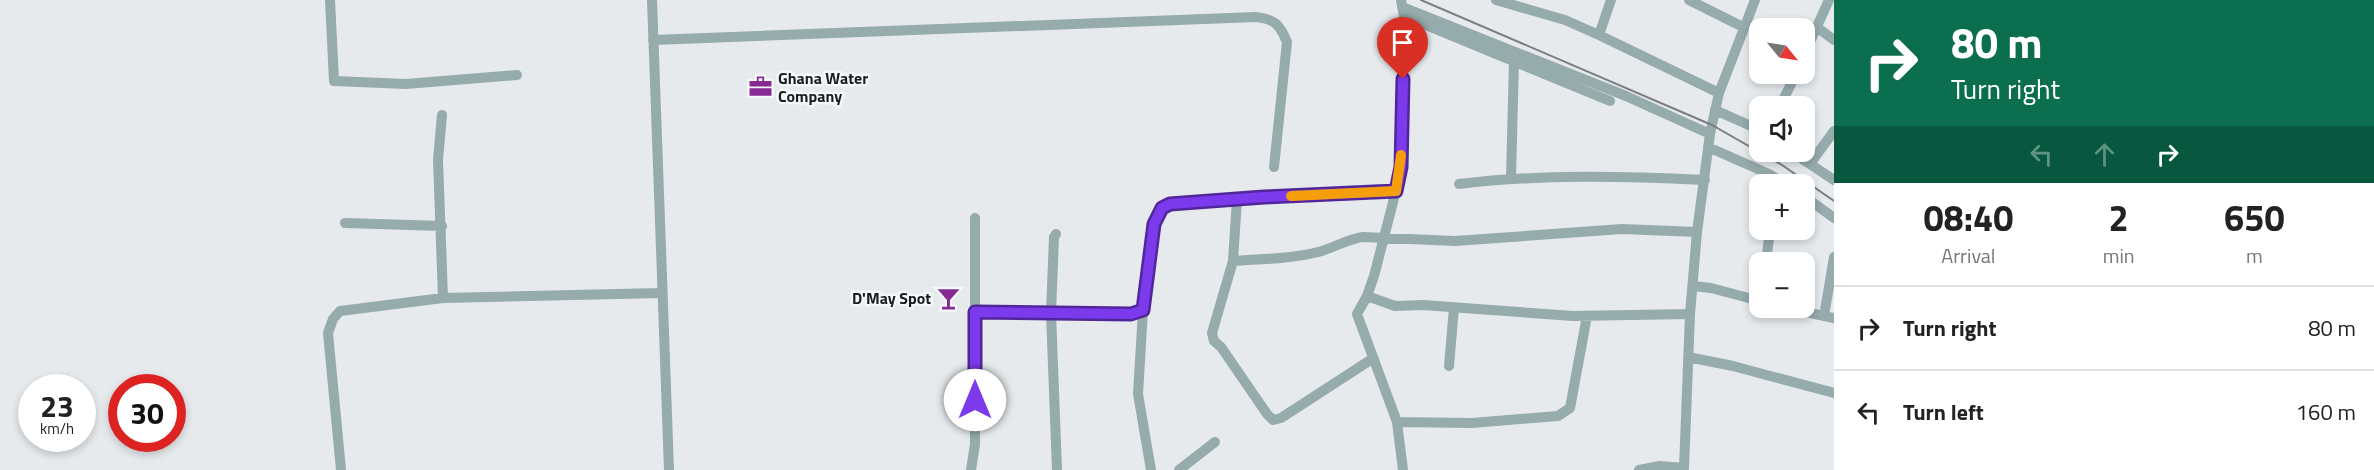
<!DOCTYPE html>
<meta charset="utf-8">
<style>
:root{--surface:#fff;--page:#f2f2f2;--text:#222;--muted:#767676;--line:#e0e0e0}
body{margin:0;font-family:"Titillium Web",sans-serif;background:var(--page);color:var(--text);height:100vh;display:flex;flex-direction:column;font-size:22px;white-space:nowrap}
*{box-sizing:border-box;margin:0}
p{font-size:20px;color:var(--muted)}
.icon{flex:none;width:33px;height:33px;fill:none;stroke:currentColor;stroke-width:2;stroke-linecap:round;stroke-linejoin:round}
.map{position:relative;flex:1;overflow:hidden}
.sheet{display:flex;flex-direction:column;background:var(--surface);width:540px}
.sheet>*{flex:none}
.guide{background:#0b6e4f;color:#fff;overflow:hidden}
.needle{width:39px;rotate:120deg}
.tools{position:absolute;left:1749px;top:18px;display:grid;gap:12px}
.tools a{display:grid;place-items:center;width:66px;height:66px;border-radius:12px;background:var(--surface);box-shadow:0 3px 9px #0003;font-size:30px}
.speed{position:absolute;left:18px;top:374px;display:flex;gap:12px;font-size:30px;font-weight:700;text-align:center}
.speed>*{display:grid;place-content:center;width:78px;height:78px;border-radius:50%;background:var(--surface);box-shadow:0 3px 9px #0003;line-height:1}
.speed small{font-size:15px;font-weight:400}
.speed .limit{border:9px solid #d22;background:#fff;color:#111}
.pin{position:absolute;display:grid;place-items:center;width:51px;height:51px;color:#fff;margin:-62px -26px;border-radius:50% 50% 50% 0;rotate:-45deg;box-shadow:0 0 6px #0007}
.pin .icon{rotate:45deg}
.me{position:absolute;width:66px;margin:-33px;rotate:0deg;stroke-linejoin:round;filter:drop-shadow(0 0 4px #0008)}
.turn{display:flex;align-items:center;gap:21px;height:126px;padding:0 18px;font-size:27px}
.turn .icon{width:78px;height:78px;stroke-width:2.5}
.turn b{display:block;font-size:42px;line-height:51px}
.lanes{display:flex;align-items:center;height:57px;padding:0 18px;background:#0003;justify-content:center;gap:30px;direction:ltr}
.lanes .off{opacity:.35}
.eta{display:flex;justify-content:space-evenly;align-items:center;height:102px;text-align:center}
.eta b{font-size:36px;font-weight:700;line-height:42px}
ul{padding:0;list-style:none}
li{display:flex;align-items:center;gap:18px;height:84px;padding:0 18px;border-top:2px solid var(--line)}
li div{flex:1}
li b{display:block;font-size:22px}
li em{font-style:normal}
main{display:flex;flex:1;min-height:0}
.map>svg:first-child{display:block}
.lines{fill:none;stroke-linecap:round;stroke-linejoin:round}
.minor{stroke:#96abac;stroke-width:10}
.rail{stroke:#7b7e80;stroke-width:2}
.route-casing{stroke:#51269a;stroke-width:15}
.route{stroke:#7c3aed;stroke-width:10}
.slow{stroke:#f59e0b;stroke-width:10}
.labels{text-anchor:middle;stroke-width:5;stroke-linejoin:round;paint-order:stroke}
.poi-label{font-size:16px;font-weight:bold;fill:#1b1d1e;stroke:#f3f8f9;text-anchor:start}
</style>
<main>
<div class="map">
<svg width="1834" height="470" viewBox="0 0 1834 470">
<rect width="100%" height="100%" fill="#e6eaec"/>
<g class="lines">
<path class="minor" d="M330,0L334,81L406,84L517,75
M652,0L669,470
M1401,0L1404,16L1399,179L1374,276L1367,296L1357,314L1397,422L1403,470
M1496,0L1565,20L1599,35
M1611,0L1599,35L1719,93
M1689,0L1743,27
M1402,7L1626,96L1710,134
M1404,16L1610,101
M1818,28L1834,40
M653,40L1256,17C1275,19 1280,25 1287,42L1274,167
M1804,55L1829,0
M1780,106L1796,74
M1715,110L1760,130
M442,115L438,160L443,298
M1708,147L1769,174L1777,179L1776,184
M1792,152L1834,180
M1810,164L1834,131
M1511,178L1514,60
M1777,179L1789,184
M1459,184C1542,174 1622,176 1705,180
M1804,196L1834,218
M1237,199L1233,261L1212,333L1214,341L1221,347L1267,414L1273,420L1281,418L1372,359
M345,223L442,226
M1056,234L1054,237L1051,313L1131,314L1143,310L1138,394L1151,470
M1233,261C1261,259 1291,259 1318,252C1334,248 1347,239 1363,237L1455,241L1622,229L1697,232
M1766,262L1770,230
M1693,286L1711,288L1760,301
M1367,296L1395,306L1423,305L1573,316L1690,314
M1787,308L1834,318
M1143,310L1154,224L1163,208L1170,204L1264,197L1396,191
M975,312L1051,313L1057,470
M1824,316L1834,257
M1688,357L1733,366L1834,393
M1449,366L1454,308
M1397,422L1472,423L1558,416L1570,408L1587,316
M341,470L328,333L333,319L340,311L443,298L661,293
M971,470L975,444V218
M1179,470L1215,442
M1639,470L1660,466L1684,468L1690,314L1697,232L1710,134L1719,93L1755,0"/>
<path class="rail" d="M1421,0L1712,125L1782,165L1834,201"/>
</g>
<g class="lines">
<defs>
<path id="route" d="M975,400V312L1131,314L1143,310L1154,224L1162,208L1170,204L1264,197L1396,191L1401,167L1403,79"/>
</defs>
<use href="#route" class="route-casing"/>
<use href="#route" class="route"/>
<path class="slow" d="M1291,196L1396,191L1401,155"/>
</g>
<defs>
<symbol id="office-bare" viewBox="-9 -9 18 18"><path d="M-6-3h4V-5.5h4V-3h4V5H-6ZM-1-4.5V-3h2v-1.5ZM-6 0V1H6V0Z" fill="#872a94" stroke="#f3f8f9" stroke-width="2.5" paint-order="stroke"/></symbol>
<symbol id="bar-bare" viewBox="-9 -9 18 18"><path d="M-6-5H6L.8 .8V4.5H3.5V6h-7V4.5H-.8V.8Z" fill="#872a94" stroke="#f3f8f9" stroke-width="2.5" paint-order="stroke"/></symbol>
</defs>
<g fill-rule="evenodd">
<use href="#office-bare" x="744" y="70" width="33" height="33"/>
<use href="#bar-bare" x="932" y="282" width="33" height="33"/>
</g>
<g class="labels">
<g class="poi-label">
<text x="778" y="84">Ghana Water<tspan x="778" dy="18">Company</tspan></text>
<text x="931" y="304" text-anchor="end">D'May Spot</text>
</g>
</g>
</svg>
<div class="tools">
<a><svg class="needle" viewBox="-14 -14 28 28"><path d="M0-13l5 13h-10z" fill="#e53935"/><path d="M0 13l5-13h-10z" fill="#767676"/></svg></a>
<a><svg class="icon" aria-label="sound" viewBox="0 0 24 24"><path d="M4 9h4l5-4v14l-5-4H4zM17 9q2 3 0 6"/></svg></a>
<a>+</a>
<a>−</a>
</div>
<div class="speed"><div>23<small>km/h</small></div><div class="limit">30</div></div>
<div class="pin" style="left:1403px;top:79px;background:#d93025"><svg class="icon" aria-label="arrive" viewBox="0 0 24 24"><path d="M6 21V4h12l-3 4 3 4H6"/></svg></div>
<svg class="me" style="left:975px;top:400px" viewBox="-20 -20 40 40"><circle r="19" fill="#fff"/><path d="M0-13L10 11 0 6-10 11z" fill="#7c3aed"/></svg>
</div>
<section class="sheet">
<div class="guide">
<div class="turn"><svg class="icon" aria-label="right" viewBox="0 0 24 24"><path d="M7 20v-9h11M14 6l5 5-5 5"/></svg><div><b>80 m</b>Turn right</div></div>
<div class="lanes"><svg class="icon off" aria-label="left" viewBox="0 0 24 24"><path d="M17 20v-9H6M10 6l-5 5 5 5"/></svg><svg class="icon off" aria-label="ahead" viewBox="0 0 24 24"><path d="M12 20V5M6 11l6-6 6 6"/></svg><svg class="icon" aria-label="right" viewBox="0 0 24 24"><path d="M7 20v-9h11M14 6l5 5-5 5"/></svg></div>
</div>
<div class="eta">
<div><b>08:40</b><p>Arrival</p></div>
<div><b>2</b><p>min</p></div>
<div><b>650</b><p>m</p></div>
</div>
<ul>
<li><svg class="icon" aria-label="right" viewBox="0 0 24 24"><path d="M7 20v-9h11M14 6l5 5-5 5"/></svg><div><b>Turn right</b></div><em>80 m</em></li>
<li><svg class="icon" aria-label="left" viewBox="0 0 24 24"><path d="M17 20v-9H6M10 6l-5 5 5 5"/></svg><div><b>Turn left</b></div><em>160 m</em></li>
</ul>
</section>
</main>
